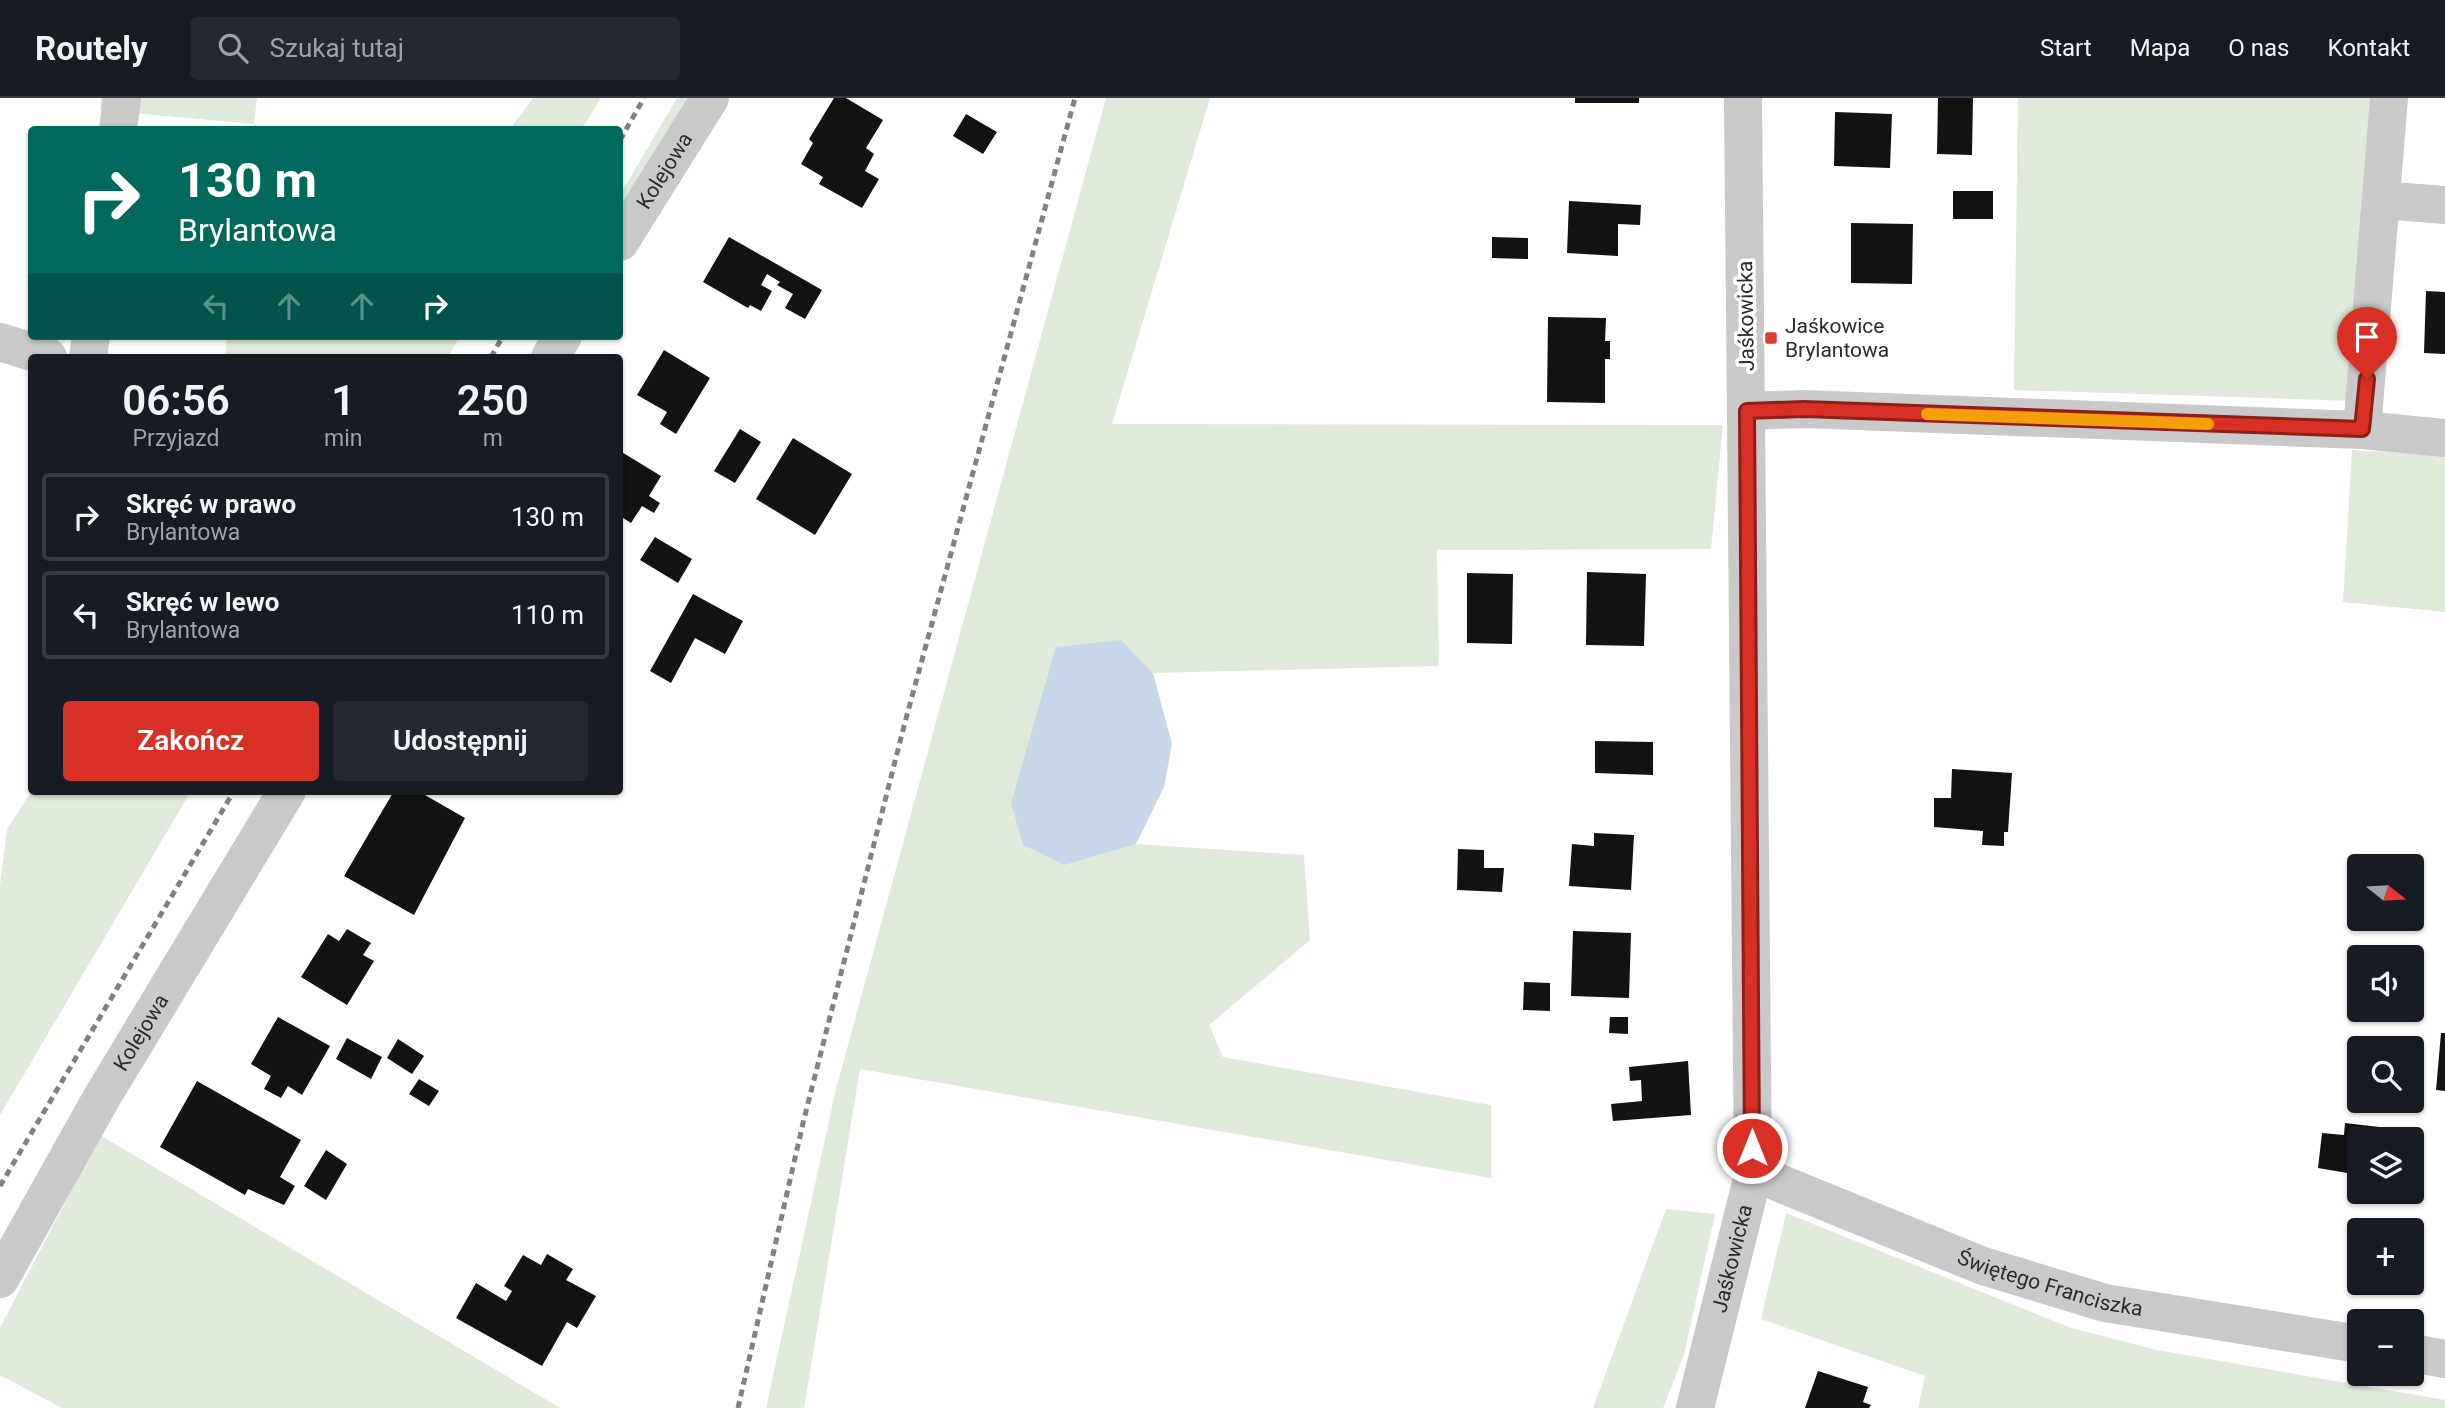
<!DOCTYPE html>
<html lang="pl">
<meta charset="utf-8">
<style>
:root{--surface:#171b24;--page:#242831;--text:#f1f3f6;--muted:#9ea1a6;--line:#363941;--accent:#d93025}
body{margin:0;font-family:Roboto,sans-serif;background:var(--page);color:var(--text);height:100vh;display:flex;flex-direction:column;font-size:26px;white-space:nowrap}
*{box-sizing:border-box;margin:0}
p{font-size:23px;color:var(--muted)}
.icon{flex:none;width:38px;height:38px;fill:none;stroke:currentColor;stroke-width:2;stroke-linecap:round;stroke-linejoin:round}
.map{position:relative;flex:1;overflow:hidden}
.panel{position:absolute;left:28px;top:256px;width:595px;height:441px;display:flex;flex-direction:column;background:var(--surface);border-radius:7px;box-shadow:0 2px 5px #0004}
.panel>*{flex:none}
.banner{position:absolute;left:28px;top:28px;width:595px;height:214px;border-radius:7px;box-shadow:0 2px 5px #0004;background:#00695c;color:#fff;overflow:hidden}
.needle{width:46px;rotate:108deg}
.tools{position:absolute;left:2347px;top:756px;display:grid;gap:14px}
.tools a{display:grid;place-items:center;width:77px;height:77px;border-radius:7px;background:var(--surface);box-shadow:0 2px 5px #0004;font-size:35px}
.pin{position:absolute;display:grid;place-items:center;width:60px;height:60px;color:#fff;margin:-72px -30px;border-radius:50% 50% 50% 0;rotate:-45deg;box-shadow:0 0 7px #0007}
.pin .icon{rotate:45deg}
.me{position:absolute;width:77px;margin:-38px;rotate:0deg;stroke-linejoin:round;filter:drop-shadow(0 0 5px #0008)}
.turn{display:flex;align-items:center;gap:24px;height:147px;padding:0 35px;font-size:32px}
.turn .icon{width:91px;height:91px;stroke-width:2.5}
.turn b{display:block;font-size:49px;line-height:60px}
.lanes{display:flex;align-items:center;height:66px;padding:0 35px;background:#0003;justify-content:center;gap:35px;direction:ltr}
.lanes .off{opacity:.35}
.eta{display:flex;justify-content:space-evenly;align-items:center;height:119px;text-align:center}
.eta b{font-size:42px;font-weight:600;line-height:49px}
.action{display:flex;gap:14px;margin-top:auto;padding:14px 35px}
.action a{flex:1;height:80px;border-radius:7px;background:var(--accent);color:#fff;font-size:28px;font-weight:600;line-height:80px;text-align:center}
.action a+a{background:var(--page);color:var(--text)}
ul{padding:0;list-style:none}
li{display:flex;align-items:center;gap:21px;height:88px;margin:0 14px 10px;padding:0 21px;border:4px solid var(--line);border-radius:7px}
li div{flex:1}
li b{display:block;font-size:26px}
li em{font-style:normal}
header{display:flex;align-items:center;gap:42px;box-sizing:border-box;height:98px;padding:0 35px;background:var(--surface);border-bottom:2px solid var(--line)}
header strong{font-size:33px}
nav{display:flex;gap:38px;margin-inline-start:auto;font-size:24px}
.search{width:490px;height:63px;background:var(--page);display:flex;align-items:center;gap:18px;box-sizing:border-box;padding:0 24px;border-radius:7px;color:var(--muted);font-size:26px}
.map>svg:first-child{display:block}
.green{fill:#e0eada}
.water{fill:#c6d7e9}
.building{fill:#131313}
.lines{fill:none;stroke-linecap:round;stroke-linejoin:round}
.minor{stroke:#c9c9c9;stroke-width:38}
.rail{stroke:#818181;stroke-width:5;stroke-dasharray:7 5;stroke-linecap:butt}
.route-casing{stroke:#8d1f18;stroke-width:18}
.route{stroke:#d93025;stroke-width:12}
.slow{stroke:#f59e0b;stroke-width:12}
.poi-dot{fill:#df3c32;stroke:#fff;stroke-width:2.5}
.labels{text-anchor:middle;stroke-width:7;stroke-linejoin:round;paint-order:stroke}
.street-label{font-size:21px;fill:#2c2c2c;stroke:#fff}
.poi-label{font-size:21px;fill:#2c2c2c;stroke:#fff;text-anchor:start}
</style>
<header>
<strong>Routely</strong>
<div class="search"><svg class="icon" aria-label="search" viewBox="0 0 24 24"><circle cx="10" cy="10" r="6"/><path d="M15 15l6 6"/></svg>Szukaj tutaj</div>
<nav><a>Start</a><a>Mapa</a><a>O nas</a><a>Kontakt</a></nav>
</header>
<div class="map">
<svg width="2445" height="1310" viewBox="0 0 2445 1310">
<rect width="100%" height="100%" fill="#fff"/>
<path class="green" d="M101,0H257L254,26L261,31H254V26L100,12Z
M533,0H601L582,31H510Z
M677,0H698L620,126V97Z
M1106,0H1210L1112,326L1723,327L1711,451L1437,452L1439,568L1153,575L1121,542L1065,767L1136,746L1304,757L1310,842L1209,927L1223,959L1491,1007V1080L860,971L804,1310H766L836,991Z
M2018,0H2376L2354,303L2014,292Z
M227,238H460L448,259H225Z
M2352,352L2445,357V514L2343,504Z
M32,693H191L0,1017V787L7,731Z
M100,1037L560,1310H62L0,1277V1230Z
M1666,1111L1715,1116L1684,1257L1663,1310H1593Z
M1786,1115L2071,1230L2157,1252L2445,1302V1310H1918L1925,1278L1761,1221Z"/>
<path class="water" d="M1121,542L1153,575L1172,646L1164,689L1136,746L1065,767L1023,747L1011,705L1056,549Z"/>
<path class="building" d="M834,0H846L883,22L866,50L874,56L865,73L879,81L862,110L819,86L823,79L801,66L813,45L809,41Z
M1575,0H1639V5H1575Z
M1938,0H1973L1972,57L1937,56Z
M1835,14L1892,16L1890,70L1834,68Z
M966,16L997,34L983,56L953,38Z
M1953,93H1993V121H1953Z
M1569,103L1641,107L1640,127L1618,126V158L1567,155Z
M1851,125L1913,126L1912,186L1851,185Z
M729,139L822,192L805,221L785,210L793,196L777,187L780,184L767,176L761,187L772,193L761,213L750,207L748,210L703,184Z
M1492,139L1528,140V161L1492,160Z
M2426,193L2445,194V256L2424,255Z
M1548,219L1606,220L1605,243H1610V261H1605V305L1547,304Z
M664,252L710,280L676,336L660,326L667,314L637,297Z
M740,331L761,344L735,385L714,373Z
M793,340L852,376L815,437L756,401Z
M620,353L661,378L649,398L660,405L654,415L642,408L631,425L620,418Z
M655,439L692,461L678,485L640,462Z
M1587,474L1646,476L1644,548L1586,547Z
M1467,475L1513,476L1512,546L1467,545Z
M693,496L743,523L725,556L695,540L671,585L650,573Z
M1595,643L1653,644V677L1595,675Z
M1952,671L2012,675L2008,734H2004V748L1982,747L1983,733L1934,729V700H1951Z
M394,693H418L465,720L414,817L344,778Z
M1594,735L1634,737L1631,792L1569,788L1572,746L1594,748Z
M1458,751L1484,752V770H1504L1502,794L1457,792Z
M347,831L371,845L363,857L374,863L347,907L301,879L328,836L339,843Z
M1573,833L1631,835L1629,900L1571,898Z
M1524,884L1550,885V913L1523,912Z
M278,919L330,948L302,997L288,988L281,1000L264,991L271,978L251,966Z
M1610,919H1628V936L1609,935Z
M2441,935H2445V993L2436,992Z
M347,940L382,959L371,981L336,961Z
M398,941L424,958L412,976L387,960Z
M1688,963L1691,1017L1613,1023L1611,1006L1642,1003L1641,982L1630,983L1629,969Z
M419,981L439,993L429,1008L409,996Z
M197,983L301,1042L280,1079L295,1088L284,1107L248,1091L245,1097L160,1049Z
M2345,1025L2422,1034L2417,1083L2412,1082V1041H2359V1077L2318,1070L2322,1035L2344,1037Z
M326,1052L347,1066L326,1102L304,1088Z
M547,1156L573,1171L566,1182L596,1198L577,1230L567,1224L542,1268L456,1220L476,1185L506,1203L512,1193L504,1188L523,1157L541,1167Z
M1818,1273L1868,1289L1863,1304L1871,1307L1869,1310H1805Z"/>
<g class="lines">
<g class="minor">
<path d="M118,32L122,0"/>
<path d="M2381,102L2445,107"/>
<path id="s1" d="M620,144L710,0"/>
<path d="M0,244L48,259"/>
<path d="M88,259L91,238"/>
<path d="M550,259L563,238"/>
<path d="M1747,313L1804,311L2362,332L2445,340"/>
<path d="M2362,332L2389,0"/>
<path id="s2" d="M1753,1077L1772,1082L1983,1168L2105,1205L2359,1246"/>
<path id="s3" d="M0,1181L102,999L287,693"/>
<path d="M2412,1255L2445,1261"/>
<path id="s4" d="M1695,1310L1753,1077L1743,0"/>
</g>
<path class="rail" d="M620,42L644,0
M491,259L503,238
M0,1088L234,693
M738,1310L803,1025L904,628L1075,0"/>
</g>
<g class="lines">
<defs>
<path id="route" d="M1752,1050L1747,313L1804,311L2362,331L2367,281"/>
</defs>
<use href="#route" class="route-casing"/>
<use href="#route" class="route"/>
<path class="slow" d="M1927,316L2208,326"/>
</g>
<rect class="poi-dot" x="1764" y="233" width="14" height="14" rx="3.5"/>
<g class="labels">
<g class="street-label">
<text dy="7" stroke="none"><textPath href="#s1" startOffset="84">Kolejowa</textPath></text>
<text transform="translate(1746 218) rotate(-91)" y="7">Jaśkowicka</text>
<text dy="7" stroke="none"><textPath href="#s3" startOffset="284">Kolejowa</textPath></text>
<text dy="7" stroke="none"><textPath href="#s4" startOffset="154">Jaśkowicka</textPath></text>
<text dy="7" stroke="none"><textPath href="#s2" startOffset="317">Świętego Franciszka</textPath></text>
</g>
<g class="poi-label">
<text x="1785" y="235">Jaśkowice<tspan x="1785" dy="24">Brylantowa</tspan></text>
</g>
</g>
</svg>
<div class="tools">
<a><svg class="needle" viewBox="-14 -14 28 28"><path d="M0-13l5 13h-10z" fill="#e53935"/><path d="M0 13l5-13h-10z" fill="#9ea1a6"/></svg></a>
<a><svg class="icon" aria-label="sound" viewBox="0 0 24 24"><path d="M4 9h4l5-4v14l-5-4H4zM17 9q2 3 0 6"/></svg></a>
<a><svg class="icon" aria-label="search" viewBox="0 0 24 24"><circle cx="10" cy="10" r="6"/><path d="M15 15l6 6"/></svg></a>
<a><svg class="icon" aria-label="layers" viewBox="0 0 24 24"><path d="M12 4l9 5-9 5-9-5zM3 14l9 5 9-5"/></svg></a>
<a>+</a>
<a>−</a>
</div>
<div class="pin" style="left:2367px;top:281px;background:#d93025"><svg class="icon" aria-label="arrive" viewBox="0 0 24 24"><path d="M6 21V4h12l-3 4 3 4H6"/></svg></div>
<svg class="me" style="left:1752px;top:1050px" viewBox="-20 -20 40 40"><circle r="17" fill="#d93025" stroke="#fff" stroke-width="3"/><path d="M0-11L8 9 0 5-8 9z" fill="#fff"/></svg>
<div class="banner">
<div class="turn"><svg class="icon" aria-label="right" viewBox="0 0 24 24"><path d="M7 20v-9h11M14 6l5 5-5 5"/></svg><div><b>130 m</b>Brylantowa</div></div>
<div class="lanes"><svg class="icon off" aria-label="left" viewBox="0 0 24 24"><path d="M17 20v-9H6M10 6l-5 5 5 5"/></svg><svg class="icon off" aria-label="ahead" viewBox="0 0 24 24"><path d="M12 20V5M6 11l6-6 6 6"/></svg><svg class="icon off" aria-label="ahead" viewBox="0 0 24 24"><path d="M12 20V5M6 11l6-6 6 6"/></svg><svg class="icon" aria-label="right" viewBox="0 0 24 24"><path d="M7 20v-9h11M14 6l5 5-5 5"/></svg></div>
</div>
<section class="panel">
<div class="eta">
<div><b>06:56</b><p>Przyjazd</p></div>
<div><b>1</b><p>min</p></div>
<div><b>250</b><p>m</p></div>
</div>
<ul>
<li><svg class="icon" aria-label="right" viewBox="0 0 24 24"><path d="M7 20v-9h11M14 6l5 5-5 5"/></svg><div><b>Skręć w prawo</b><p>Brylantowa</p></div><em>130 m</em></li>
<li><svg class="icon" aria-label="left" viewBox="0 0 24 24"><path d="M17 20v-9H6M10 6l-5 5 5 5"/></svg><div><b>Skręć w lewo</b><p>Brylantowa</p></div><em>110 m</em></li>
</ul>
<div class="action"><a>Zakończ</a><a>Udostępnij</a></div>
</section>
</div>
